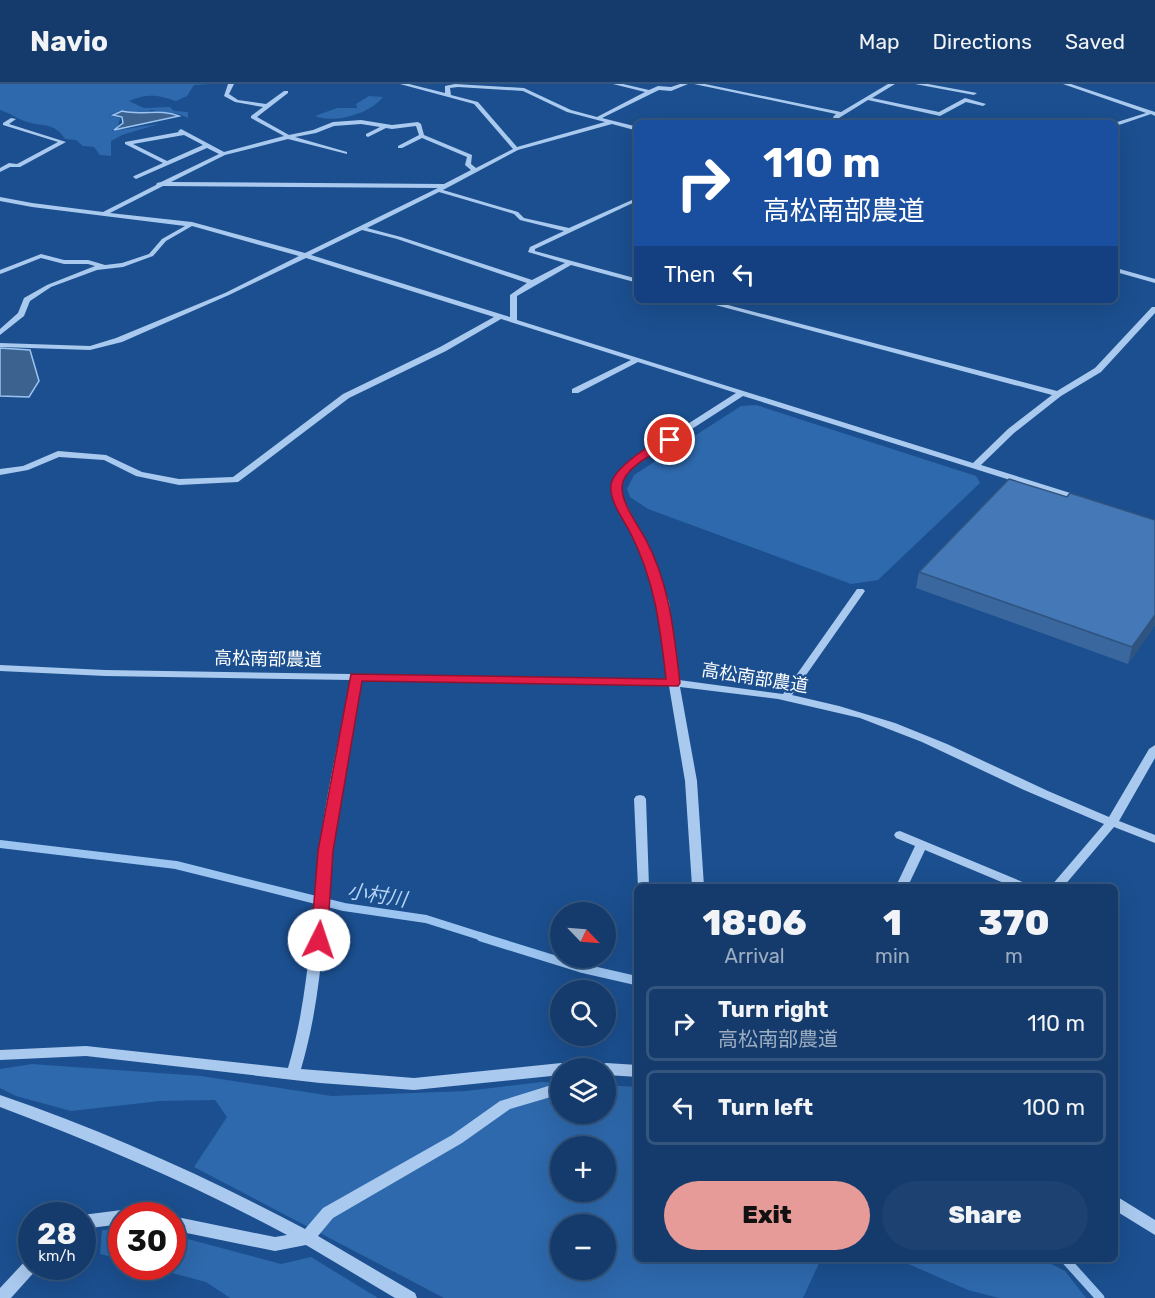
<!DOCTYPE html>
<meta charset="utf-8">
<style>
:root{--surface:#143b6b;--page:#1d4271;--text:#f1f3f6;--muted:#9dadc1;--line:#33557e;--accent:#e69b98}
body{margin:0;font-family:Rubik,"Noto Sans JP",sans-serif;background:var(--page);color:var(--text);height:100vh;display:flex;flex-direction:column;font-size:22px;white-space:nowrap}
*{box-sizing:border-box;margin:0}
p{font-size:20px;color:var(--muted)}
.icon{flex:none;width:33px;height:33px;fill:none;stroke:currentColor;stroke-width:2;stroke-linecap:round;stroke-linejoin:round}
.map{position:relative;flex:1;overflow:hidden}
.details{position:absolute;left:634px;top:800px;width:484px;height:378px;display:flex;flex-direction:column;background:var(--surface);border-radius:9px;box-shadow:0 6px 24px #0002,0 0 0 2px var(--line)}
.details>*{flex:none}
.top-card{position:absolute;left:634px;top:36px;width:484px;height:183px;border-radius:9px;box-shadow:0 6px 24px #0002,0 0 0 2px var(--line);background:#1a4fa0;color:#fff;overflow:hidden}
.needle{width:39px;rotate:115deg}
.tools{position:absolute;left:550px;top:818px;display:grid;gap:12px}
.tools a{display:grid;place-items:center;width:66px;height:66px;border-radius:50%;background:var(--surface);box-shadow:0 6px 24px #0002,0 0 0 2px var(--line);font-size:30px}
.speed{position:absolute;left:18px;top:1118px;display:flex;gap:12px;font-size:30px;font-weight:700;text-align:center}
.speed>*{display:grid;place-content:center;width:78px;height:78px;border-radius:50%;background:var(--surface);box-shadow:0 6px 24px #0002,0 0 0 2px var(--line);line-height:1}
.speed small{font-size:15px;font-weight:400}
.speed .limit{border:9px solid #d22;background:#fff;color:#111}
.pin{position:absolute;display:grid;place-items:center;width:51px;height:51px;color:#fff;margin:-26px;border:3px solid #fff;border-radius:50%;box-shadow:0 2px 6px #0007}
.me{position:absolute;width:66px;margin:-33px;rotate:4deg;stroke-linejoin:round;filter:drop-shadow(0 0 4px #0008)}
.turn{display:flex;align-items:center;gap:21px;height:126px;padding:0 30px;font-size:27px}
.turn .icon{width:78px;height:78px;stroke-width:2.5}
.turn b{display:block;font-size:42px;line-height:51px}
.then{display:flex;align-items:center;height:57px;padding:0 30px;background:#0003;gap:12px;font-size:22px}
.eta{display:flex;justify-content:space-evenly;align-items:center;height:102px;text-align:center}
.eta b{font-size:36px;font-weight:800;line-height:42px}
.cta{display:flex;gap:12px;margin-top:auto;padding:12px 30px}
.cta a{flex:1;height:69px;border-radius:36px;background:var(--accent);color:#111;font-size:24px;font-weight:800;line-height:69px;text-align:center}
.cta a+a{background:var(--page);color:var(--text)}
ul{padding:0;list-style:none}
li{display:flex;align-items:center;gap:18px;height:75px;margin:0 12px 9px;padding:0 18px;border:3px solid var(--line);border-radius:9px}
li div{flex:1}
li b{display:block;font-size:22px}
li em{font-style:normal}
header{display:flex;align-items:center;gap:36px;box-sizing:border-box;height:84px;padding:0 30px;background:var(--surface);border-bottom:2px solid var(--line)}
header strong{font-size:28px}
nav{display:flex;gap:33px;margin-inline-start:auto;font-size:21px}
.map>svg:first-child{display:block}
.green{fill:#2e69ad;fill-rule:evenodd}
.water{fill:#3c6290;stroke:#9cc4f0;stroke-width:1.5}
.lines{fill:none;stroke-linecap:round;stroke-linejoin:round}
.stream-far1{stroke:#9cc4f0;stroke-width:8}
.stream{stroke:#9cc4f0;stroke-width:9}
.minor{fill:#a9c9ee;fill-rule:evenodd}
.wall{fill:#3a679d}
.shaded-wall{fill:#305480}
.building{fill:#4478b7;stroke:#305480;stroke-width:1.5}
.route{fill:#e11d48;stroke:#92132f;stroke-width:1.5}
.labels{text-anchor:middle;stroke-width:4.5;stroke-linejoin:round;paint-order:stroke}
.street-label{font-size:18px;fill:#fff;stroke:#1b4f8f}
.water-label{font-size:20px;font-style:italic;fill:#b5d3f5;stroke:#1b4f8f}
</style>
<header>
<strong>Navio</strong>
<nav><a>Map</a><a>Directions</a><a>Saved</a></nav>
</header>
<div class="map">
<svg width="1155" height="1214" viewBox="0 0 1155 1214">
<rect width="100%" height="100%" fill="#1b4f8f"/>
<path class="green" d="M0,0H210L194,1L187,12L176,17C158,11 147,9 129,17L144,24L170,23L174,27L188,28V34L179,30L151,26L140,30L122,26L109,31L120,34L118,42L112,47L159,40L122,51L111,57V72L100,71L94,63L83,62L76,56L65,55C54,38 44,43 27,38C18,35 10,29 0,26Z
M369,12L383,13C370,30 334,40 315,32L337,24H357L356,20Z
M756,321L976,392L980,399L878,496L851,500L648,425L630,413L627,405L634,391L741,322Z
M32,980L201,992L332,1012L466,1007L542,998L561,999V1029H606V1001L637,1003L638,1174L821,1175L803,1214H444L194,1083L227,1033L215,1016L160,1017L71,1027L16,1012L0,1004V985ZM561,1062H606V1107H561ZM561,1140H606V1185H561Z
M102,1146H121V1175L100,1170Z
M173,1151L281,1180L311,1173L378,1214H230L206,1198L146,1182H172Z
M897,1175H1042L1065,1187L1086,1214H999L968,1206Z"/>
<path class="water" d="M122,27C142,32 160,24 179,32L114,46L123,39L122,33L113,31Z
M0,264L30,266L39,297L29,313L0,312Z"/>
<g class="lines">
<path class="stream-far1" d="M0,760L176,781L344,823L426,835L486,854"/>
<path class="stream" d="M481,853L581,884L638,897
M1064,1174L1100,1214"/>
<path class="minor" d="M228,0H234L229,10L238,16L266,20L284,7H288V9L257,33L289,51L313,46L333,38L361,36L392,41L418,38L421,40L424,51L472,71L471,80L476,84L513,65L474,20L400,0H409L445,9V2L455,0L524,4L571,26L597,33L645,8L613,0H623L649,6L658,2L671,3L680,0H688L671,7L659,6L602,34L638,43V47L612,40L518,66L443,106L518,128L524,134L569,144L632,116L637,117L535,165V167L638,195V199L571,181L517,212V236L973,379L1008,345L1052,311L697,216H709L1057,307L1095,284L1152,223H1155V229L1101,288L1061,312L1014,349L981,381L1083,413V417H1077L743,312L636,381L626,391L620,401L623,414L649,464L669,518L679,596L783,610L857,505H863L865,507L792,611L839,622L895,639L947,660L1048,707L1109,733L1149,665L1155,661V674L1119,737L1155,751V759L1114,743L1064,802H1051L1104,740L1024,706L922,658L860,634L778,615L680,603L697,697L704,802H692L685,697L669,602L361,596C350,653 337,710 331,768C324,841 322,914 301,985L414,994L561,979L566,981L567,984H561V991L414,1006L320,999L86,972L0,976V966L86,962L288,984C309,913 311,840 319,767C326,709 340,653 350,596L105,592L0,587V581L105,586L668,595L659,518L639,464L615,414L612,401L619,388L630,377L736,309L638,278L578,309H572V305L631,276L501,235L446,267L349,314L238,398L179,401L136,392L104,376L59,373L28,386L0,391V385L23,382L58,367L106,371L142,388L179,395L233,393L343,310L440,263L494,233L306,174L229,211L122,258L90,266L0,263V259L90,262L116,254L225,209L299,172L192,142L166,157L153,172L123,183L97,186L51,203L30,217L24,232L0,251V245L18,229L24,214L47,201L95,182L88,180H64L41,174L3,189L0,190V186L41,170L64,176H88L105,181L122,179L149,170L162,155L185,142L32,123L0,117V113L32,119L103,128L156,101L157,99L161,98L219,70L207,64L136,95L133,93L134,92L163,79L125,60V58L179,48L178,47L181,45L224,68L284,52L251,34V32L263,23L235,18L224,12ZM458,3L523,7L567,28L605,38L517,63L478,18L451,11L450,4ZM361,40L380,43L366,50V52L368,53L386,44L392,45L416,42L419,51L398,62V64H402L422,54L467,73L465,81L471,86L444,100L171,98L225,71L288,55L347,70V68L295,53L316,49L334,42ZM184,51L203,61L167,77L133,60ZM163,102L438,104L305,169L192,138L110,129ZM439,108L514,130L520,136L564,147L530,163L528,168L565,179L532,196L401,153L367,144ZM362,146L397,155L527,199L510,211V233L311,171Z
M694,0H705L841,28L888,0H895L872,14L939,28L965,14L986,20L983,22L966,18L940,32L868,16L839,34L855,39L835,37L833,33L836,30Z
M915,0H928L977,9L974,11Z
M1063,0H1071L1155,28V32L1151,30L1116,42V39H1114L1146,29Z
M11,34L16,35L9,40L66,58L20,83H10L0,88V84L9,79L17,80L58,58L3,41V39Z
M1116,184L1155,195V199L1116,188Z
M640,711L644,712L646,715L649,802L638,803L634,715L636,712Z
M900,747L1025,799L1027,802H1011L925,766L908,802H896L915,762L896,754L894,751L896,748Z
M575,978L594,980L596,984H568L570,980Z
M606,979L638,981V993L606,991V984H600L601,981Z
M561,998V1010L510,1025L462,1059L333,1134L318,1152L415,1209L417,1214H395L306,1161L275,1167L172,1146V1132L275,1153L287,1151C194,1101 98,1060 0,1023V1011C105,1047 207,1093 305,1145L323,1124L452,1051L500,1017Z
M1116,1112L1155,1136V1151L1116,1127Z
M122,1126L127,1128L129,1131H122V1140L82,1145V1131Z
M32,1173V1182H39L37,1185L11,1214H0V1204L27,1175Z"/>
</g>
<path class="wall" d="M1067,413L1155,436V541L1128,580L916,504L919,488Z"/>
<path class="shaded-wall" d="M1155,531V541L1128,580L1132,563Z"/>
<path class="building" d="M1009,395L1067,413L1070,409L1155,436V531L1132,563L919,488Z"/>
<path class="route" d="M670,352L675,356L674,358C659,367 624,382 622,402C621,419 638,441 646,456C670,501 674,550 680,599L678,602L362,597L333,767L327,856L319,862L313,860L311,856L318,767L351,590L666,595C660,541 655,497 630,448C623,435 609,416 611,401C613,384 654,357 670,352Z"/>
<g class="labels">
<g class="street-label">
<text transform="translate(268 575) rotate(1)" y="6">高松南部農道</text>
<text transform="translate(755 594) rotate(9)" y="6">高松南部農道</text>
</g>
<g class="water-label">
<text transform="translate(377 811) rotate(9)" y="7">小村川</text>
</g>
</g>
</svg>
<div class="tools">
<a><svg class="needle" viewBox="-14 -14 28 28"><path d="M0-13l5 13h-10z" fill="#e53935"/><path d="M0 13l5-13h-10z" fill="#9dadc1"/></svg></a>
<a><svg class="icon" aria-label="search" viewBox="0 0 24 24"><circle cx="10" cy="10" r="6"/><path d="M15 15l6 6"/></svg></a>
<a><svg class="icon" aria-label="layers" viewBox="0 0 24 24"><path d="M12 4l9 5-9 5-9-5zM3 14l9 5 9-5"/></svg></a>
<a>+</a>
<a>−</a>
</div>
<div class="speed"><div>28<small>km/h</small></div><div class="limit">30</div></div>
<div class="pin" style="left:670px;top:356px;background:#d93025"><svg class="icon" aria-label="arrive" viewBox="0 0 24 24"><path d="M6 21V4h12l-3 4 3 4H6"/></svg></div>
<svg class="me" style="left:319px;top:856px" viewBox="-20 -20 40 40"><circle r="19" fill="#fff"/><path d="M0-13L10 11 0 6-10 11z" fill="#e11d48"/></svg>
<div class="top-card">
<div class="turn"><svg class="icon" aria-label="right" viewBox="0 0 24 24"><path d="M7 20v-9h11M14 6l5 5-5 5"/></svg><div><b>110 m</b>高松南部農道</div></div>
<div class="then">Then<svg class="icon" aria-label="left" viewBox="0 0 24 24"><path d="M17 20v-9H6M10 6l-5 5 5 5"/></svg></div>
</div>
<section class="details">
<div class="eta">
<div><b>18:06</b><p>Arrival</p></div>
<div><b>1</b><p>min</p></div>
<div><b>370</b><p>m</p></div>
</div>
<ul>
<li><svg class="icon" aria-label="right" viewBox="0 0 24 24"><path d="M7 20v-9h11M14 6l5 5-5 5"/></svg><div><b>Turn right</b><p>高松南部農道</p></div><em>110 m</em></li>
<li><svg class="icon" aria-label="left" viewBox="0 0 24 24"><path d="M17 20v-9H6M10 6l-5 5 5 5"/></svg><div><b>Turn left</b></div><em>100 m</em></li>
</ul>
<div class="cta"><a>Exit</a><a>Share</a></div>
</section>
</div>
